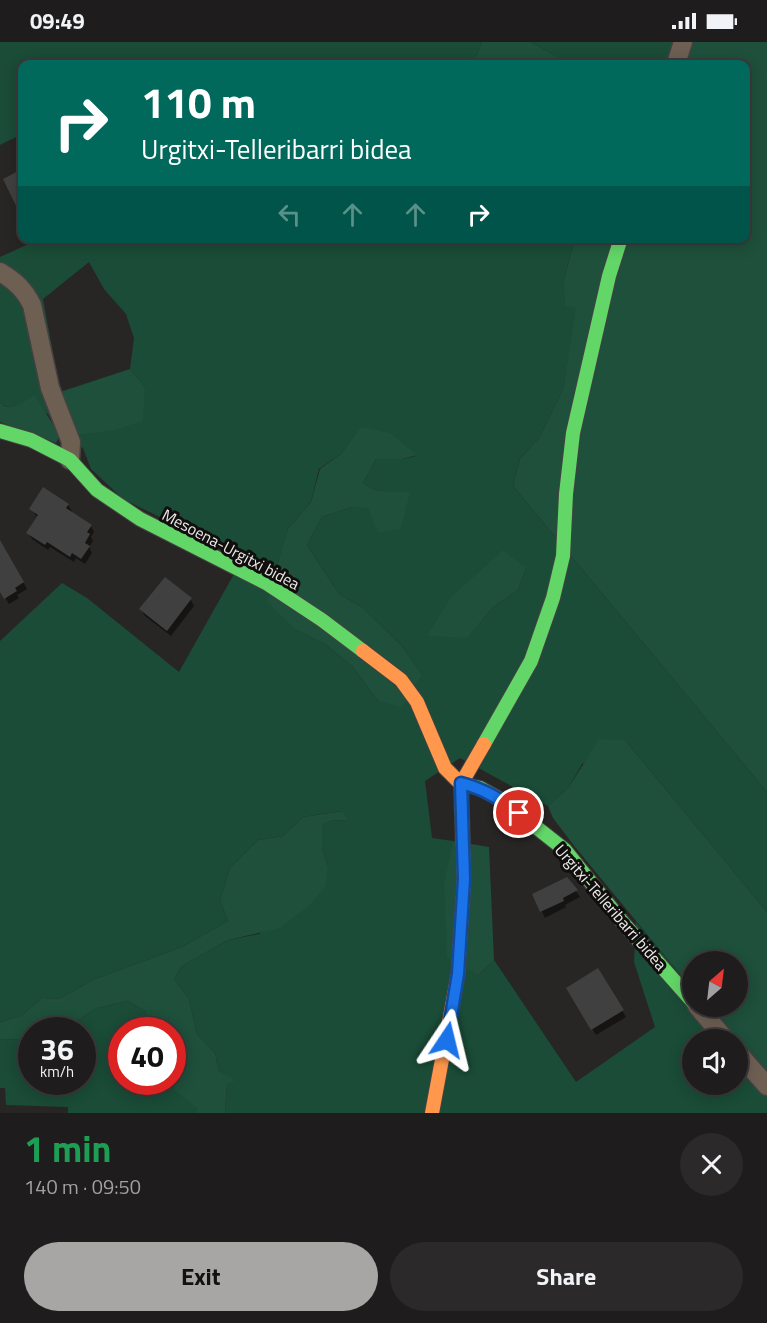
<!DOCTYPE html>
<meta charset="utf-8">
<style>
:root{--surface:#1e1c1c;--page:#2b2929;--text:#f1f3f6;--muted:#a1a1a3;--line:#3c3a3b;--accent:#a8a6a5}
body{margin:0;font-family:"Titillium Web",sans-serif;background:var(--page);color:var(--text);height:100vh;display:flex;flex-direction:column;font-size:22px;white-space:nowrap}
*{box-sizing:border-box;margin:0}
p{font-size:20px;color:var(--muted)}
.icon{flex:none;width:33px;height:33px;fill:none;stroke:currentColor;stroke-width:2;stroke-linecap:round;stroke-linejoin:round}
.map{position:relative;height:1071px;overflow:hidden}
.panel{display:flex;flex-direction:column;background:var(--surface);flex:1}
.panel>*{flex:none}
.banner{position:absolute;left:18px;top:18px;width:732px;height:183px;border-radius:12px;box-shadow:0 3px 15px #0003,0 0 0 2px var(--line);background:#00695c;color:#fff;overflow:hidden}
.needle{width:39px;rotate:28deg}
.tools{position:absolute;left:682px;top:909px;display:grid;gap:12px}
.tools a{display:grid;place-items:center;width:66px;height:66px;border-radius:50%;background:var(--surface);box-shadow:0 3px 15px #0003,0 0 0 2px var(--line);font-size:30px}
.speed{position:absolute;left:18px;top:975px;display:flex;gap:12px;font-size:30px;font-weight:700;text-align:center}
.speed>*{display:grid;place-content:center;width:78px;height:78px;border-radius:50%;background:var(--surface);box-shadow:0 3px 15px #0003,0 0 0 2px var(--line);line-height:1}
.speed small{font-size:15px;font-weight:400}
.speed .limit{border:9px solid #d22;background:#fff;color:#111}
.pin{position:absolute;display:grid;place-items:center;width:51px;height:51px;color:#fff;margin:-26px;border:3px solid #fff;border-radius:50%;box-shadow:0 2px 6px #0007}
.me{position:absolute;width:66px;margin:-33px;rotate:10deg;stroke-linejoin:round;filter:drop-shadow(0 0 4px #0008)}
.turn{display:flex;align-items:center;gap:21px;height:126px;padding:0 24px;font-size:27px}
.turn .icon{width:78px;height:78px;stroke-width:2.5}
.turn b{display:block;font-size:42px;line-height:51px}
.lanes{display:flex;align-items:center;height:57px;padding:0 24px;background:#0003;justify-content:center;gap:30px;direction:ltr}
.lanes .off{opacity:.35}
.round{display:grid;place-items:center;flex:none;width:63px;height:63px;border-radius:32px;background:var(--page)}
.summary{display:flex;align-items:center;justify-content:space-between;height:102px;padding:0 24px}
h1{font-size:36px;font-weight:700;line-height:45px;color:#1e9e55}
.primary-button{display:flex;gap:12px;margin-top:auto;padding:12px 24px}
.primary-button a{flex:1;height:69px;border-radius:36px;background:var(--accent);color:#111;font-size:24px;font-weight:700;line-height:69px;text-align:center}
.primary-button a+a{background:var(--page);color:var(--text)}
.status{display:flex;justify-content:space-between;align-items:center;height:42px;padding:0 30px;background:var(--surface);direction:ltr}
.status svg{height:16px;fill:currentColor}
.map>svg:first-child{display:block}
.green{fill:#1a4c37;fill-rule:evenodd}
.forest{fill:#1e503b}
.shadow{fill:#0007}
.building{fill:#414040}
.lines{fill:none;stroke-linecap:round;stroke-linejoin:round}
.street-casing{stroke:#434241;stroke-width:21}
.fast-casing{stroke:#434241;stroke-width:16}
.slow-casing{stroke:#434241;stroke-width:16}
.street{stroke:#6e5f53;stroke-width:18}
.fast{stroke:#63d668;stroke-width:14}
.slow{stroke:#ff974d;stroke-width:14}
.route-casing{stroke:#114b97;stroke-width:15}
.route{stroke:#1a73e8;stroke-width:10}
.labels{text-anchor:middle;stroke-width:6;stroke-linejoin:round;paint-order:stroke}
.street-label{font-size:16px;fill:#edebea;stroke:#100f0e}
</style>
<div class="status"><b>09:49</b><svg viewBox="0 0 49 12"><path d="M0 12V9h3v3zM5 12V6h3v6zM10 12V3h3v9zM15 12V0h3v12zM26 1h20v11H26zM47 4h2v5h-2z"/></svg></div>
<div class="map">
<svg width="767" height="1071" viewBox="0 0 767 1071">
<rect width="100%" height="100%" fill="#282625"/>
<path class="green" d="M0,0H482L473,22H22V92L0,103Z
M531,0H675L668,22H570Z
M520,16L529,22H484L494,18Z
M42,196L575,197L564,237L577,266L563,347L539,396L520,417L513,444L767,750V870L625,698L582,722L569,745L548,764L460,716L425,739L432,796L453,799L478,933L494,918L576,1040L655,985L634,920L636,880L734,997L693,998V1042H738V1003L767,1038V1071H225L227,1043L235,1038L219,1029L215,1011L197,992L189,957L174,937L182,924L228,898L259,892L328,825L322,806V783L331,778L348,779L341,769L303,775L283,794L258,798L230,826L220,858L228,879L182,905L95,937L59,957L42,956L21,974L0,980V599L62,541L87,556L179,630L243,516L123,457L91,427L83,406L60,393L48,372L19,363L5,365L0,360V215ZM89,220L104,247L126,272L134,296L130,327L145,345L60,350L43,257ZM361,386L416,414L402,417H376L363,441L377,449L368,465H352L322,475L307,503L339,552L362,565L401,603L422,632L378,659L353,625L325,602L296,588L279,522L288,487L311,460L319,427L341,412ZM526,526L518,548L492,566L467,596Z
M128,959L145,969L151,988H122V1040H172L173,1009L179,1032L197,1066L195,1071H68V1065L6,1063L5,1046H0V997L31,998L32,1040H82V988H62L97,966Z"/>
<path class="forest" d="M482,0H531L570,22H529L520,16L495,18L484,22H473Z
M675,0H767V750L513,444L520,417L539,396L563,347L576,266L565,264L564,237L575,197L746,196V22H668Z
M130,327L145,345L143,379L115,388L78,393L60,350Z
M34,353L60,393L56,401L0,380V360L5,365L19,363Z
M361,385L390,391L417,413L402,417H376L363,441L377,449L410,450L401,487L378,491L368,466L352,465L322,475L307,503L339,552L362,565L401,603L422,632L402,665L378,659L353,625L325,602L296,588L267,560L288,487L311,460L320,427L341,412Z
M503,508L526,526L518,548L492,566L467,596L427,594L451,555Z
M599,697L625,698L767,870V1038L738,1003V998L734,997L707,965L738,964V920H693V948L575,805L553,776L548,764L569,745Z
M342,769L349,779L332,778L322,783V806L328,825L326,844L309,864L280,886L228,898L182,924L174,937L189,957L197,992L215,1011L219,1029L236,1038L227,1043L225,1071H195L197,1066L174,1048L179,1032L173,1009L172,988H151L145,969L128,959L97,966L62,988H32L31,998L0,997V980L21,974L42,956L59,957L95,937L182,905L228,879L220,858L230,826L258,798L283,794L303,775Z
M453,799L489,805L494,918L478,933L447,915L444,842Z"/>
<path class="shadow" d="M22,129V171L5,137Z
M68,463L72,469L70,471L91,484L94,490L91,495L93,499L89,505L92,511L85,522L76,516L74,520L50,505L48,508L32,497L28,491L38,476L31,467Z
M6,510L27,547L17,553L19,556L9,562L0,547V513Z
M191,558L194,564L171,594L145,574L141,568Z
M567,837L580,855L565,863L566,865L545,876L534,853Z
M598,928L626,975L596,993L568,947Z"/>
<path class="building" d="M22,127V176L3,137Z
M43,445L69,462L66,466L92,483L87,490L90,492L85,501L90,504L81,517L72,511L70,515L47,500L45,503L26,491L38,473L29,467Z
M0,498L24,540L15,546L17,549L4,557L0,550Z
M165,535L192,556L167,589L139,567Z
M567,835L578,848L563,856L564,859L540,870L532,852Z
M598,926L624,968L591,988L566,946Z"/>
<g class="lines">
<defs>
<path id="street" d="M676,22L683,0
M0,230C15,239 24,247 32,263L50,346L71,400L70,418
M697,964L726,998
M738,1011L767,1044"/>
<path id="fast" d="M0,389L31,398L70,418L97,448L140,477L266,541L322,578L363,609
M484,702L531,619L553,556L563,514L566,452L573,391L609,234L621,196
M461,742L480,746L503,759L565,808L624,882L693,960"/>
<path id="slow" d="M363,609L401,638L417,660L445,726L461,742
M432,1071L458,932L464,837L461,742L484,702"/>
</defs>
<use href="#street" class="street-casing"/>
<use href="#fast" class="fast-casing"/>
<use href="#slow" class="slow-casing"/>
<use href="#street" class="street"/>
<use href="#fast" class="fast"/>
<use href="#slow" class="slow"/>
</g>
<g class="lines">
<defs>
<path id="route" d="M447,998L458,932L464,837L461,741C484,747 500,757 519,771"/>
</defs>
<use href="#route" class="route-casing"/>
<use href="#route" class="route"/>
</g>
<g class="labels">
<g class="street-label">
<text transform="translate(231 507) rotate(28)" y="6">Mesoena-Urgitxi bidea</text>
<text transform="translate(611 865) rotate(49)" y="6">Urgitxi-Telleribarri bidea</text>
</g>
</g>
</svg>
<div class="tools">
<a><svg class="needle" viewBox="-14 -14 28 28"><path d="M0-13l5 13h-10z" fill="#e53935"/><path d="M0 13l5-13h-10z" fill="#a1a1a3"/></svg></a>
<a><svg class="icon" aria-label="sound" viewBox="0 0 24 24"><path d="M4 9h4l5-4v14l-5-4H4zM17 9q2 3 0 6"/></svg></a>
</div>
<div class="speed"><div>36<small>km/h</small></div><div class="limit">40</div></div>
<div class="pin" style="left:519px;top:771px;background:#d93025"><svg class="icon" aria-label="arrive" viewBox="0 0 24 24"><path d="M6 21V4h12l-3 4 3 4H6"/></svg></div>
<svg class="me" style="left:447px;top:998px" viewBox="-20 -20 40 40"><path d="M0-17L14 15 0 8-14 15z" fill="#1a73e8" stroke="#fff" stroke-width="4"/></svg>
<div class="banner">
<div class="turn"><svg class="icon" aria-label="right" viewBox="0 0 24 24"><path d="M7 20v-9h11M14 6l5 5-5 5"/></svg><div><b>110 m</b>Urgitxi-Telleribarri bidea</div></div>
<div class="lanes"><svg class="icon off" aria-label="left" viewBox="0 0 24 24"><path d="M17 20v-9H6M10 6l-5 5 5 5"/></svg><svg class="icon off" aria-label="ahead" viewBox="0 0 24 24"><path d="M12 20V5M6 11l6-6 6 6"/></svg><svg class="icon off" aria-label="ahead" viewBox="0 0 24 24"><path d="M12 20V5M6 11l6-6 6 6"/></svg><svg class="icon" aria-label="right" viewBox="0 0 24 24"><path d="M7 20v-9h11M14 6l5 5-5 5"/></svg></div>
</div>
</div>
<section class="panel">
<div class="summary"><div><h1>1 min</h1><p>140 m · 09:50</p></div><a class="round"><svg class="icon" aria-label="close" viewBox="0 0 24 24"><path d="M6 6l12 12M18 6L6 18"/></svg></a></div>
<div class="primary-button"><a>Exit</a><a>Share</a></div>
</section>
